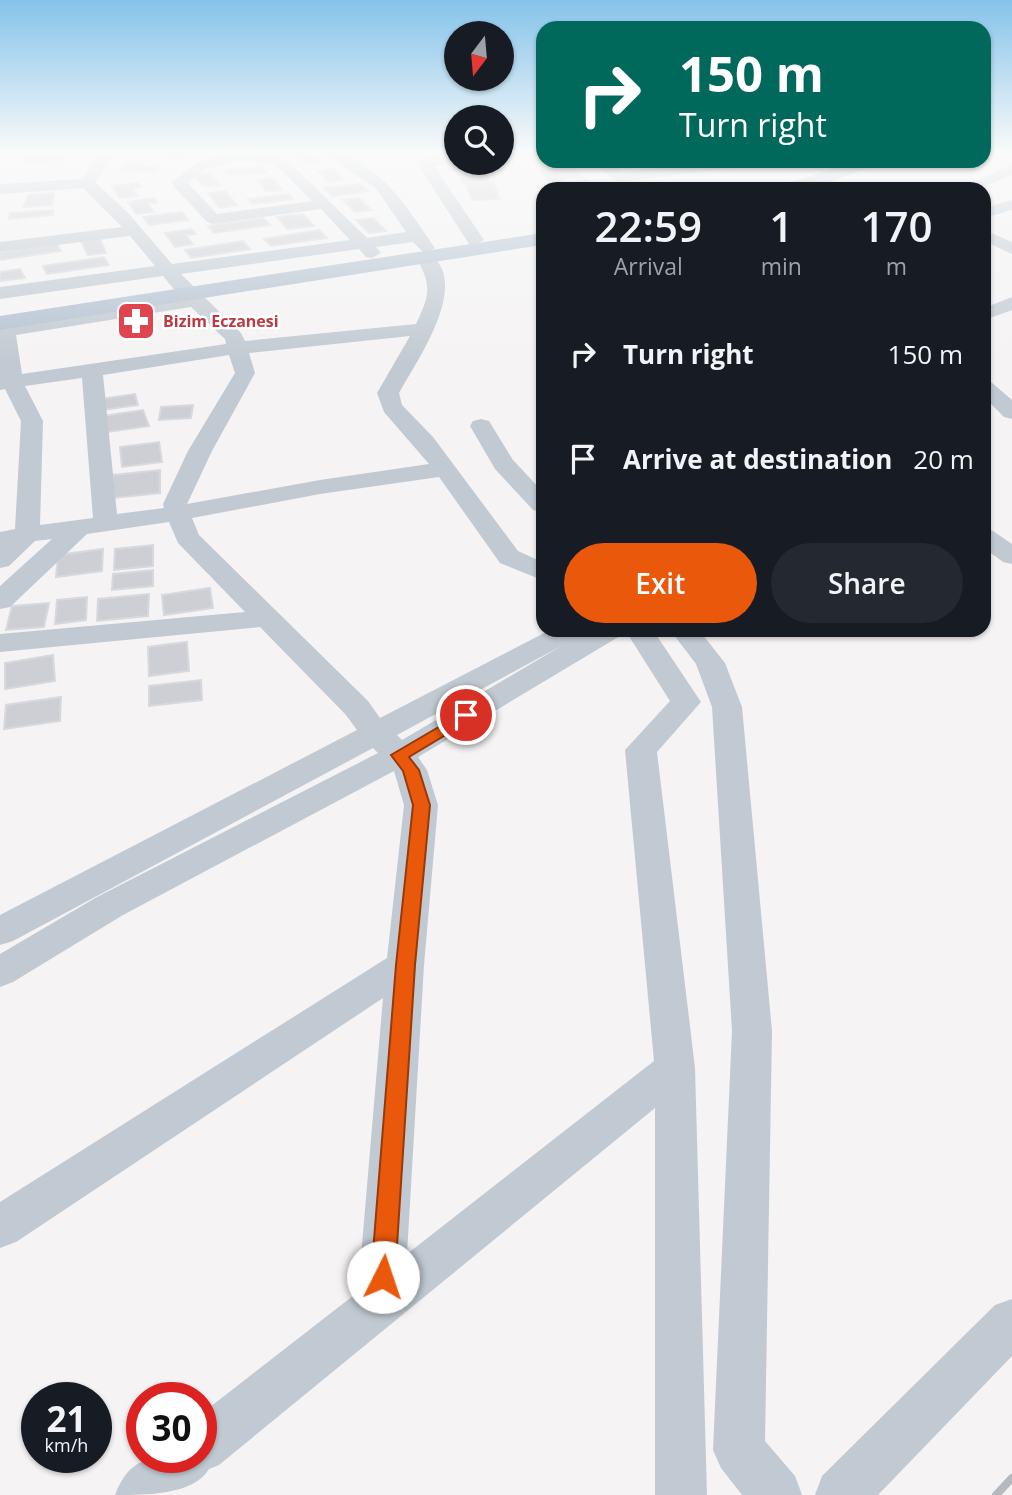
<!DOCTYPE html>
<style>
:root{--surface:#171b24;--page:#242831;--text:#f1f3f6;--muted:#9ea1a6;--accent:#ea580c}
body{margin:0;font-family:"Open Sans",sans-serif;background:var(--page);color:var(--text);height:100vh;display:flex;flex-direction:column;font-size:26px;white-space:nowrap}
*{box-sizing:border-box;margin:0}
p{font-size:23px;color:var(--muted)}
.icon{flex:none;width:38px;height:38px;fill:none;stroke:currentColor;stroke-width:2;stroke-linecap:round;stroke-linejoin:round}
.map{position:relative;flex:1;overflow:hidden}
.sheet{position:absolute;left:536px;top:182px;width:455px;height:455px;display:flex;flex-direction:column;background:var(--surface);border-radius:21px;box-shadow:0 2px 5px #0004}
.sheet>*{flex:none}
.hud{position:absolute;left:536px;top:21px;width:455px;height:147px;border-radius:21px;box-shadow:0 2px 5px #0004;background:#00695c;color:#fff;overflow:hidden}
.needle{width:46px;rotate:196deg}
.fabs{position:absolute;left:444px;top:21px;display:grid;gap:14px}
.fabs a{display:grid;place-items:center;width:70px;height:70px;border-radius:50%;background:var(--surface);box-shadow:0 2px 5px #0004;font-size:35px}
.speed{position:absolute;left:21px;top:1382px;display:flex;gap:14px;font-size:35px;font-weight:700;text-align:center}
.speed>*{display:grid;place-content:center;width:91px;height:91px;border-radius:50%;background:var(--surface);box-shadow:0 2px 5px #0004;line-height:1}
.speed small{font-size:18px;font-weight:400}
.speed .limit{border:10px solid #d22;background:#fff;color:#111}
.pin{position:absolute;display:grid;place-items:center;width:60px;height:60px;color:#fff;margin:-30px;border:4px solid #fff;border-radius:50%;box-shadow:0 2px 7px #0007}
.me{position:absolute;width:77px;margin:-38px;rotate:4deg;stroke-linejoin:round;filter:drop-shadow(0 0 5px #0008)}
.turn{display:flex;align-items:center;gap:24px;height:147px;padding:0 28px;font-size:32px}
.turn .icon{width:91px;height:91px;stroke-width:2.5}
.turn b{display:block;font-size:49px;line-height:60px}
.eta{display:flex;justify-content:space-evenly;align-items:center;height:119px;text-align:center}
.eta b{font-size:42px;font-weight:600;line-height:49px}
.primary-button{display:flex;gap:14px;margin-top:auto;padding:14px 28px}
.primary-button a{flex:1;height:80px;border-radius:42px;background:var(--accent);color:#fff;font-size:28px;font-weight:600;line-height:80px;text-align:center}
.primary-button a+a{background:var(--page);color:var(--text)}
ul{padding:0;list-style:none}
li{display:flex;align-items:center;gap:21px;height:105px;padding:0 28px}
li div{flex:1}
li b{display:block;font-size:26px}
li em{font-style:normal}
.map>svg:first-child{display:block}
.building{fill:#cdcfd5;stroke:#d7d9de;stroke-width:2}
.lines{fill:none;stroke-linecap:round;stroke-linejoin:round}
.minor{fill:#c1cad2;fill-rule:evenodd}
.major{fill:#b3c2d1;fill-rule:evenodd}
.rail{stroke:#b5b8bd;stroke-width:8}
.route{fill:#ea580c;stroke:#983908;stroke-width:2}
.labels{text-anchor:middle;stroke-width:5;stroke-linejoin:round;paint-order:stroke}
.far-health-label{font-size:16px;font-weight:bold;fill:#be3a42;stroke:#fff;text-anchor:start}
</style>
<div class="map">
<svg width="1012" height="1495" viewBox="0 0 1012 1495">
<rect width="100%" height="100%" fill="#f5f3f3"/>
<path class="building" d="M24,152H65L66,160L24,164Z
M171,152H196L183,160L161,158Z
M307,152L321,162L307,164L291,154Z
M129,162L142,163L138,166L160,168L153,172L118,170Z
M445,162L477,163L481,169L449,171Z
M261,166L267,173L227,175L223,170Z
M573,167L583,177L563,179L554,168Z
M333,169L344,180L328,182L318,171Z
M211,173L220,185L203,186L195,175Z
M487,173L490,182L462,183L459,174Z
M273,178L282,190L266,191L257,180Z
M588,180L596,189H574L568,182Z
M138,183L141,187L132,188L137,196L120,198L112,186Z
M494,183L500,199L472,200L466,185Z
M360,184L368,191L332,196L324,188Z
M225,191L237,205L220,208L208,193Z
M54,193L52,205L24,207L28,195Z
M288,194L293,199L252,204L248,199Z
M154,198L157,202L148,204L154,212L136,214L128,202Z
M359,198L371,210L355,212L343,200Z
M53,210V215L9,219L10,213Z
M182,212L188,220L149,225L143,217Z
M303,214L314,226L287,229L277,217Z
M263,218L270,225L214,233L208,226Z
M373,218L386,231L369,233L356,220Z
M192,229L196,234L186,235L193,244L175,247L165,233Z
M319,230L327,238L271,246L264,239Z
M100,238L106,253L88,255L81,241Z
M243,241L250,249L191,258L185,250Z
M57,244L61,251L0,260V252Z
M104,257L109,265L47,274L43,266Z
M20,269L25,278L0,281V272Z
M135,394L138,405L103,410L100,399Z
M193,405L191,418L159,420L161,407Z
M143,410L149,426L108,432L103,416Z
M159,442L162,462L122,467L120,447Z
M160,470V493L113,498V475Z
M153,545V566L114,570L115,549Z
M103,549L102,571L56,577L58,555Z
M153,570V586L112,590L113,574Z
M210,588L213,608L164,615L162,595Z
M149,594L148,616L97,621L98,599Z
M87,597L86,620L55,624L57,600Z
M49,603L44,627L6,630L12,606Z
M187,642L189,671L149,676L148,647Z
M53,655L55,681L5,689V663Z
M201,680L202,700L149,706V686Z
M61,697L60,721L4,729L6,705Z"/>
<g class="lines">
<path class="minor" d="M100,152H115L95,182L129,214L172,264L350,240L321,209L213,224L207,222L171,183L196,163L227,154L254,153L286,159L367,238L406,232L376,188L321,152C375,152 408,209 435,248L428,253C473,282 417,360 399,393L402,405L433,437L518,551L542,562V580L500,563L439,477L320,494L192,518L199,535L368,701L380,718L550,630H585L582,635L590,630H624L620,636L418,757L427,770L438,805L424,965L407,1254L654,1061L625,750L670,701L625,630H653L701,702L657,752L695,1068L707,1495H655V1108L219,1465L209,1469C194,1495 146,1495 115,1495C133,1449 159,1458 201,1458V1414L358,1292L383,998L16,1242L0,1248V1202L387,958L404,805L394,771L123,915L13,982L0,987V954L97,897L378,753L373,748L13,941L0,945V915L357,730L346,715L260,627L0,652V634L245,612L178,543L169,522L87,534L10,607L0,609V586L52,539L35,541L9,566L0,568V532L15,529L21,421L5,389L0,390V317L7,319L11,324L181,298L163,276L0,299V287L155,266L130,236L0,252V242L122,227L83,188L0,194V184L82,179ZM240,161L276,165L312,201L217,214L188,183L206,169ZM413,242L423,252L416,257C432,286 430,294 416,324L245,341L241,333L181,274L359,249L366,257L372,258L381,253L376,247ZM191,307L225,339L226,344L22,374L16,335ZM410,336L377,393L384,412L429,464L320,480L187,504L212,451L255,373L249,353ZM229,355L235,373L188,451L163,504L164,508L117,514L103,375ZM82,378L93,518L40,525L43,421L25,386ZM563,645L402,740L397,735Z
M502,152H540L542,161H547L571,189H555L527,156L502,159Z
M457,155V163H460L434,166L484,240L475,245L469,244L417,163L424,159Z
M592,161H608L622,172L716,161H761L754,165L619,182L614,180Z
M1012,164V174L980,189H960Z
M1012,200V210L984,218V208Z
M984,230L1012,242V254L984,241Z
M1012,297V310L984,320V308Z
M984,380L991,382L1012,400V419L1004,417L984,397Z
M481,419L489,421L513,460L542,491V512L533,510L495,469L470,426L473,421Z
M984,528L993,531L1012,544V564L1003,562L984,548Z
M670,630H699L725,663L742,707L772,1031L765,1441L795,1476L802,1495H742L721,1468L713,1450L732,1031L712,707L696,664Z
M1012,1299V1356L878,1495H815L822,1476L995,1305Z"/>
<path class="major" d="M853,161H879L876,165L810,189H772L775,185L805,178Z
M542,233V245L0,330V316Z"/>
<path class="rail" d="M996,1495L1012,1478"/>
</g>
<linearGradient id="sky" x2="0" y2="1"><stop stop-color="#85c3ea"/><stop offset="0.42" stop-color="#fafafa"/><stop offset="1" stop-color="#fafafa" stop-opacity="0"/></linearGradient>
<rect width="1012" height="362" fill="url(#sky)"/>
<path class="route" d="M466,711L472,712L474,715L472,719L409,757L419,770L430,805L415,965L395,1277L391,1285L383,1288L375,1285L371,1277L396,965L413,805L403,771L391,755Z"/>
<defs>
<symbol id="pharmacy-square" viewBox="-11 -11 22 22"><rect x="-9" y="-9" width="18" height="18" rx="4" fill="#e0444e" stroke="#fff"/><path d="M-2-6h4v4h4v4h-4v4h-4v-4h-4v-4h4Z" fill="#fff"/></symbol>
</defs>
<g fill-rule="evenodd">
<use href="#pharmacy-square" x="114" y="299" width="44" height="44"/>
</g>
<g class="labels">
<g class="far-health-label">
<text x="163" y="327">Bizim Eczanesi</text>
</g>
</g>
</svg>
<div class="fabs">
<a><svg class="needle" viewBox="-14 -14 28 28"><path d="M0-13l5 13h-10z" fill="#e53935"/><path d="M0 13l5-13h-10z" fill="#9ea1a6"/></svg></a>
<a><svg class="icon" aria-label="search" viewBox="0 0 24 24"><circle cx="10" cy="10" r="6"/><path d="M15 15l6 6"/></svg></a>
</div>
<div class="speed"><div>21<small>km/h</small></div><div class="limit">30</div></div>
<div class="pin" style="left:466px;top:715px;background:#d93025"><svg class="icon" aria-label="arrive" viewBox="0 0 24 24"><path d="M6 21V4h12l-3 4 3 4H6"/></svg></div>
<svg class="me" style="left:383px;top:1277px" viewBox="-20 -20 40 40"><circle r="19" fill="#fff"/><path d="M0-13L10 11 0 6-10 11z" fill="#ea580c"/></svg>
<div class="hud">
<div class="turn"><svg class="icon" aria-label="right" viewBox="0 0 24 24"><path d="M7 20v-9h11M14 6l5 5-5 5"/></svg><div><b>150 m</b>Turn right</div></div>
</div>
<section class="sheet">
<div class="eta">
<div><b>22:59</b><p>Arrival</p></div>
<div><b>1</b><p>min</p></div>
<div><b>170</b><p>m</p></div>
</div>
<ul>
<li><svg class="icon" aria-label="right" viewBox="0 0 24 24"><path d="M7 20v-9h11M14 6l5 5-5 5"/></svg><div><b>Turn right</b></div><em>150 m</em></li>
<li><svg class="icon" aria-label="arrive" viewBox="0 0 24 24"><path d="M6 21V4h12l-3 4 3 4H6"/></svg><div><b>Arrive at destination</b></div><em>20 m</em></li>
</ul>
<div class="primary-button"><a>Exit</a><a>Share</a></div>
</section>
</div>
